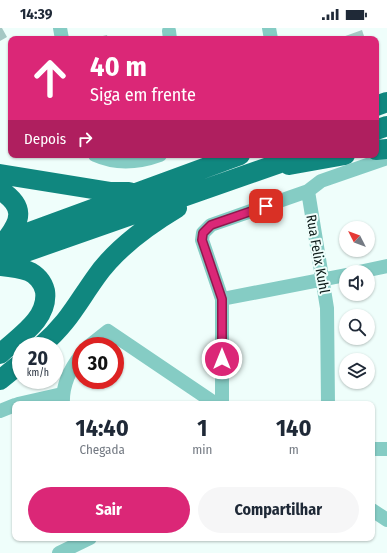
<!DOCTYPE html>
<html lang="pt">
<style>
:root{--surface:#fff;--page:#f6f6f7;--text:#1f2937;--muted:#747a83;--accent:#db2777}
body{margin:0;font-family:"Fira Sans Condensed",sans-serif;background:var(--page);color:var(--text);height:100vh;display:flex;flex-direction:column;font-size:15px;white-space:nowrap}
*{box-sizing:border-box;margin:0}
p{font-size:13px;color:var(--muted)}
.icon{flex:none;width:22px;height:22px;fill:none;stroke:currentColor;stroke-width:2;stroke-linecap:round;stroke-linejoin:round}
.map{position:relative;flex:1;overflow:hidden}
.details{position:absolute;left:12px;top:373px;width:363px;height:140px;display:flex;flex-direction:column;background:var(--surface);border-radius:8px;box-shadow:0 1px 3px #0004}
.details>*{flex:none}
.top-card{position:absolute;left:8px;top:8px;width:371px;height:122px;border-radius:8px;box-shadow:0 1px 3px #0004;background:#db2777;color:#fff;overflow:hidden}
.needle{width:26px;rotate:312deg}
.controls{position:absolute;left:339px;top:193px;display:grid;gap:8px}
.controls a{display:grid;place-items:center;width:36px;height:36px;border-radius:50%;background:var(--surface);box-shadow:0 1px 3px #0004;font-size:20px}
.speed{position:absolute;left:12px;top:309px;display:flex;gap:8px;font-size:20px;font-weight:700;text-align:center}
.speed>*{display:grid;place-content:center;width:52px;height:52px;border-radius:50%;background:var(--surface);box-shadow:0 1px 3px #0004;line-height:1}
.speed small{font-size:10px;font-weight:400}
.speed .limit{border:6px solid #d22;background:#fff;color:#111}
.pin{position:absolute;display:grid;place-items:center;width:34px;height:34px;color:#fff;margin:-17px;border-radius:8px;box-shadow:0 2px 6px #0006}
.me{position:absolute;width:44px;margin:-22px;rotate:0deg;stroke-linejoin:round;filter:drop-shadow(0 0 3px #0008)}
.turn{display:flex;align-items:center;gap:14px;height:84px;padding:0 16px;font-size:18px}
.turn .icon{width:52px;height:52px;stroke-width:2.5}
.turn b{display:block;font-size:28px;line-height:34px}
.then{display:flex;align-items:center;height:38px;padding:0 16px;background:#0003;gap:8px;font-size:15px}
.eta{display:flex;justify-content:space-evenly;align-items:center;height:68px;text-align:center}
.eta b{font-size:24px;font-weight:700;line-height:28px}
.action{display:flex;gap:8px;margin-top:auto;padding:8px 16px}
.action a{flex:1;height:46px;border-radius:24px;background:var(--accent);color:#fff;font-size:16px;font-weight:700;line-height:46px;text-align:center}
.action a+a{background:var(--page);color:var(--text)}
.status{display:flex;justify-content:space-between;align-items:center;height:28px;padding:0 20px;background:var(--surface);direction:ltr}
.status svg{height:11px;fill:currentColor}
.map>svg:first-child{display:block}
.building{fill:#a5c8c4}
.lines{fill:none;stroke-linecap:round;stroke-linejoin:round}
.minor{stroke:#85ccc4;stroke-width:14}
.highway{stroke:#10877f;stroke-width:20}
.route-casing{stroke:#8e194d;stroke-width:10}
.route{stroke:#db2777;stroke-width:7}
.labels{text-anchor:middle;stroke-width:4;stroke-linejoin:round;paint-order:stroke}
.street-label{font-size:14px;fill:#101e1c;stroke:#effefb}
</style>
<div class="status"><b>14:39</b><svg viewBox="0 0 49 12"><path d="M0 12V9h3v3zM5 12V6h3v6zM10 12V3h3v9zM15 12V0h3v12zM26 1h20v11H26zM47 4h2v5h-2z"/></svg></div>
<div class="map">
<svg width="387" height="525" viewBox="0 0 387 525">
<rect width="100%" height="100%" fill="#effefb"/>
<path class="building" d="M0,0H2L7,9L0,13Z
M362,2L365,11H337Z
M107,7L108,11H94V10Z"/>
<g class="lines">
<path class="minor" d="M60,0L62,11
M269,0L271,11
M169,3L170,11
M95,127C117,137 138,135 160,127
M359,244L387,238
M222,271L346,247
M89,318L108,303L216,376
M18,376L62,366
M63,376C62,358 70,341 81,327
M222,376V271L202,212L203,205L211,197L308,163
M328,376L327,280L308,163L321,153L387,130
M0,383L15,377
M372,421H387
M372,482L387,492
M59,525L90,510"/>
<path class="highway" d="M376,78L387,74
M376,102L387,98
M376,122L387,121
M289,137L345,127
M0,146L111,164H129
M0,162C25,178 22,192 5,213
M0,215L240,127
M0,233L303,127
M0,238C9,239 19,240 28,243C36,246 43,254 45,263C49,291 18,309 0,326
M41,318C68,295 76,277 96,249C116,220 147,198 177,180
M0,352L21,335"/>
</g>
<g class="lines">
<defs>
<path id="route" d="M222,331V271L202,212L203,205L211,197L266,178"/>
</defs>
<use href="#route" class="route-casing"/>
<use href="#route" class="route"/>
</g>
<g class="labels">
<g class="street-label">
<text transform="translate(318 226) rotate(80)" y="5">Rua Felix Kuhl</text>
</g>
</g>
</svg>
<div class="controls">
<a><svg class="needle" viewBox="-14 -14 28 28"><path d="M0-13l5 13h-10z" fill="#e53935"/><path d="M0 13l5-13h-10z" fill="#747a83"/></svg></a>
<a><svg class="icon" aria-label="sound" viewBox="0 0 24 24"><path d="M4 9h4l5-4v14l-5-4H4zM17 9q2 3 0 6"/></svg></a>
<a><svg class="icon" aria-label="search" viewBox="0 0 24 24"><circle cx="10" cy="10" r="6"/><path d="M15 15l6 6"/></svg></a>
<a><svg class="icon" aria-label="layers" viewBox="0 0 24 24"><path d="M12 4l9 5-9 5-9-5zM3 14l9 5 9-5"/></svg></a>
</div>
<div class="speed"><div>20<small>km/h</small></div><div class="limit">30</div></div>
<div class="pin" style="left:266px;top:178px;background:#d93025"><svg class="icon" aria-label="arrive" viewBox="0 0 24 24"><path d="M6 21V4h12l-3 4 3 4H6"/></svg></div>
<svg class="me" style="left:222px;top:331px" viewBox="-20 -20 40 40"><circle r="17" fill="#db2777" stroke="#fff" stroke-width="3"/><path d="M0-11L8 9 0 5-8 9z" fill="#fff"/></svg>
<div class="top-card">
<div class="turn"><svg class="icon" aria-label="ahead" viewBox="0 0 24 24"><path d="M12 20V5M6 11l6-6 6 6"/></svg><div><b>40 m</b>Siga em frente</div></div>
<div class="then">Depois<svg class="icon" aria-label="right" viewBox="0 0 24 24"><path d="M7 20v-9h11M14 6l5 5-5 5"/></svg></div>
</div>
<section class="details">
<div class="eta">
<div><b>14:40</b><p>Chegada</p></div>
<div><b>1</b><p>min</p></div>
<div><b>140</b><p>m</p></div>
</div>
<div class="action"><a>Sair</a><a>Compartilhar</a></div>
</section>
</div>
